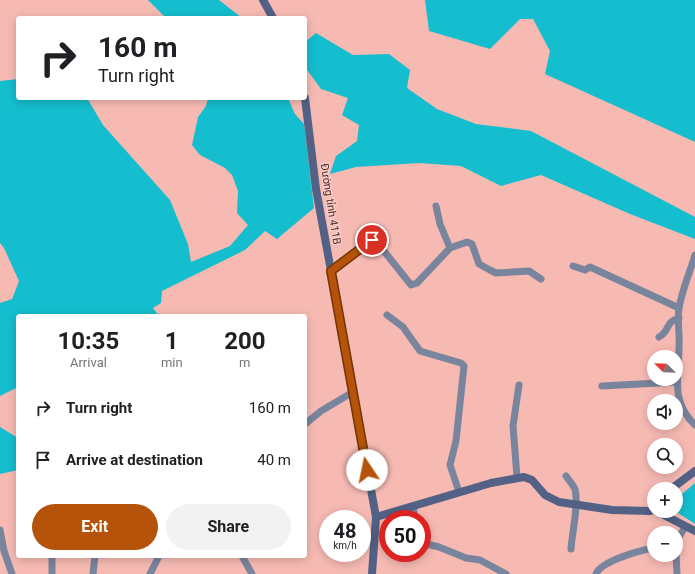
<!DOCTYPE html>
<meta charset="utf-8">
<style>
:root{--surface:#fff;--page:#f2f2f2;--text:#202124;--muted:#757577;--accent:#b45309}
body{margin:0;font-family:Roboto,sans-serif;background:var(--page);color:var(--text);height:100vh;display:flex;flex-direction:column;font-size:15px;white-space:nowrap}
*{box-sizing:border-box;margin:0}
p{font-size:13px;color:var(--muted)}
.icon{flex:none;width:22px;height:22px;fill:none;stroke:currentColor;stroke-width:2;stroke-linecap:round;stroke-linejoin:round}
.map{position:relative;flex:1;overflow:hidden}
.side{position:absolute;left:16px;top:314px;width:291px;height:244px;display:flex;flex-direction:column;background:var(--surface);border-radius:4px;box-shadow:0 2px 10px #0003}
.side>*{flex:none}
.banner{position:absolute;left:16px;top:16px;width:291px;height:84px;border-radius:4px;box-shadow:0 2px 10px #0003;background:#fff;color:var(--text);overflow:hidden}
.needle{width:26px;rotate:293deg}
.controls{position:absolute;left:647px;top:350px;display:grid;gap:8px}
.controls a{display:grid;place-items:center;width:36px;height:36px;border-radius:50%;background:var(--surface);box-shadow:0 2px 10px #0003;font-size:20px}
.speed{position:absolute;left:319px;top:510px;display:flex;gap:8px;font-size:20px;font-weight:700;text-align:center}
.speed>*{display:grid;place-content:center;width:52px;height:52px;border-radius:50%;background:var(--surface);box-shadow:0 2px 10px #0003;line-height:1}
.speed small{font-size:10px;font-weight:400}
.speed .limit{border:6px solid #d22;background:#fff;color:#111}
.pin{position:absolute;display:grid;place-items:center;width:34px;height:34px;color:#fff;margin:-17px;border:2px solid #fff;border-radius:50%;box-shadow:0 1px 4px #0007}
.me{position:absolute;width:44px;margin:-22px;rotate:349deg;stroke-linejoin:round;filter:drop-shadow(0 0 3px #0008)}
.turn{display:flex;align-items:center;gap:14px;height:84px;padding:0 16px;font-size:18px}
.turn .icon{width:52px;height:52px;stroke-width:2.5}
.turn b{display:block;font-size:28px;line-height:34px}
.eta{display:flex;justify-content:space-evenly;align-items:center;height:68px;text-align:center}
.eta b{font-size:24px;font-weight:700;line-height:28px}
.primary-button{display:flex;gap:8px;margin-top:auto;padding:8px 16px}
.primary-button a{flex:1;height:46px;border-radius:24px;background:var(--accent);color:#fff;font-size:16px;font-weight:700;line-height:46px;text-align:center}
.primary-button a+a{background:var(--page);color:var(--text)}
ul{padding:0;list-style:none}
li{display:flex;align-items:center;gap:12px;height:52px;padding:0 16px}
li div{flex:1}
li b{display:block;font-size:15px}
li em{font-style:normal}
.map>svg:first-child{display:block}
.water{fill:#14bece}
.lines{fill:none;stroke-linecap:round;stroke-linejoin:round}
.street{stroke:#79849d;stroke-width:7}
.secondary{stroke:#526185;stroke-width:8}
.route-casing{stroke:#753606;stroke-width:10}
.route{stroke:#b45309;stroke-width:7}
.labels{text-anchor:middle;stroke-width:3;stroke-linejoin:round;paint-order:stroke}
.street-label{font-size:11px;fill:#4f312e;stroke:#facbc6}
</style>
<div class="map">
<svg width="695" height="574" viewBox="0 0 695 574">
<rect width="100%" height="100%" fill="#f6bab3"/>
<path class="water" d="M148,0H219L242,18H166Z
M425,0H695V142L545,74L550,51L533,19H520L490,49L429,31Z
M316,33L353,55L389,54L410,70L407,88L437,109L476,124L531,131L695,217V239L630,214L541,175L501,186L461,166L419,163L356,167L330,174L336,156L357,141L359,125L342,115L348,98L321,89L305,67V42Z
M18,79V98H87L103,125L170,200L188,244L191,262L230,246L248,225L237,213L238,191L232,175L225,168L200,155L192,145L198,117L206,106L208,98H288L295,114L304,124L314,208L277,239L265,231L245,250L162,291L161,303L153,308L159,316H18V387L0,396V303L12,299L19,281L4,248L0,243V81Z
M0,427L18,438V470L0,474Z
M695,483V524L675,511L676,499Z"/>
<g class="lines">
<path class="street" d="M436,206L440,224L450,248
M695,255C690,272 682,290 679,308C677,320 680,334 679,347C679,377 670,401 695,425
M573,266L585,270L590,267L679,308
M331,271L372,240L376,241L411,285L417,283L450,248L467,242L472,244L479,264L490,270L496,273L529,271L541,279
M387,315L403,327L420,351L461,363L464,366L456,441L450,465L459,492
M659,337C670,331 665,322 679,318
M602,386L677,382
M305,424L321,411L353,392
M566,476C569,480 573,485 575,489C579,505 572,532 571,549
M517,477L513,426L519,385
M413,506L415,519
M0,530L4,551L12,574
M676,542L685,527
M422,543L439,547L466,558L480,560L506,574
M676,553L677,574
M52,556V574
M242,556L252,574
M93,574L95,556
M150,574L159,556
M596,574C601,561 641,550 654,548"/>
<path class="secondary" d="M263,0L273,18
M305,98L316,189L376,517L372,574
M671,489L695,471
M656,511L695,531
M376,517L491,483L524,477L532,480L545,495L559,502L612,510L650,511"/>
</g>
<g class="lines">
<defs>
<path id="route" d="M367,470L331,271L372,240"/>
</defs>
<use href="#route" class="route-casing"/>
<use href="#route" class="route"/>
</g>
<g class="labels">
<g class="street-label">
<text transform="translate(331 204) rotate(81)" y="4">Đường tỉnh 411B</text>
</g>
</g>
</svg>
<div class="controls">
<a><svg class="needle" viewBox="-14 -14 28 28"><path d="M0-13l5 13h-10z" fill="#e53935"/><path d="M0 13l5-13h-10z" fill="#757577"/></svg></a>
<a><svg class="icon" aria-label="sound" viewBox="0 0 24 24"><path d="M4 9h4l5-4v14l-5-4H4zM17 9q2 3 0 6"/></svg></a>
<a><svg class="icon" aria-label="search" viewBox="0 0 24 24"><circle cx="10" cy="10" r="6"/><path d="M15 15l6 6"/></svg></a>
<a>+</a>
<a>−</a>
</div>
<div class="speed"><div>48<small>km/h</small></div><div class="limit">50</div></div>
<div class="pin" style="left:372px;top:240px;background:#d93025"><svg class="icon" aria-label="arrive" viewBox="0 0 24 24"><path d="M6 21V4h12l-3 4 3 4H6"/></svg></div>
<svg class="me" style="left:367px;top:470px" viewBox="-20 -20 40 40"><circle r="19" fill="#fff"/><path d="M0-13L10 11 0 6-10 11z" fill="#b45309"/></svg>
<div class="banner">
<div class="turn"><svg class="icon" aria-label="right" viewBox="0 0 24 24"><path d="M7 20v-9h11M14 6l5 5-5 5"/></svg><div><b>160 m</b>Turn right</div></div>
</div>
<section class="side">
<div class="eta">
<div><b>10:35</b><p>Arrival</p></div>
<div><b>1</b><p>min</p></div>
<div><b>200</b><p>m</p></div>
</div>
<ul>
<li><svg class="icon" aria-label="right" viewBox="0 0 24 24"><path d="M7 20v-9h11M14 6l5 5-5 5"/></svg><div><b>Turn right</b></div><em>160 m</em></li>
<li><svg class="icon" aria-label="arrive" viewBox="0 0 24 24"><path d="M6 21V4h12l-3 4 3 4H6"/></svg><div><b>Arrive at destination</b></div><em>40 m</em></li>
</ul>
<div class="primary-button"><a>Exit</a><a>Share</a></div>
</section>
</div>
